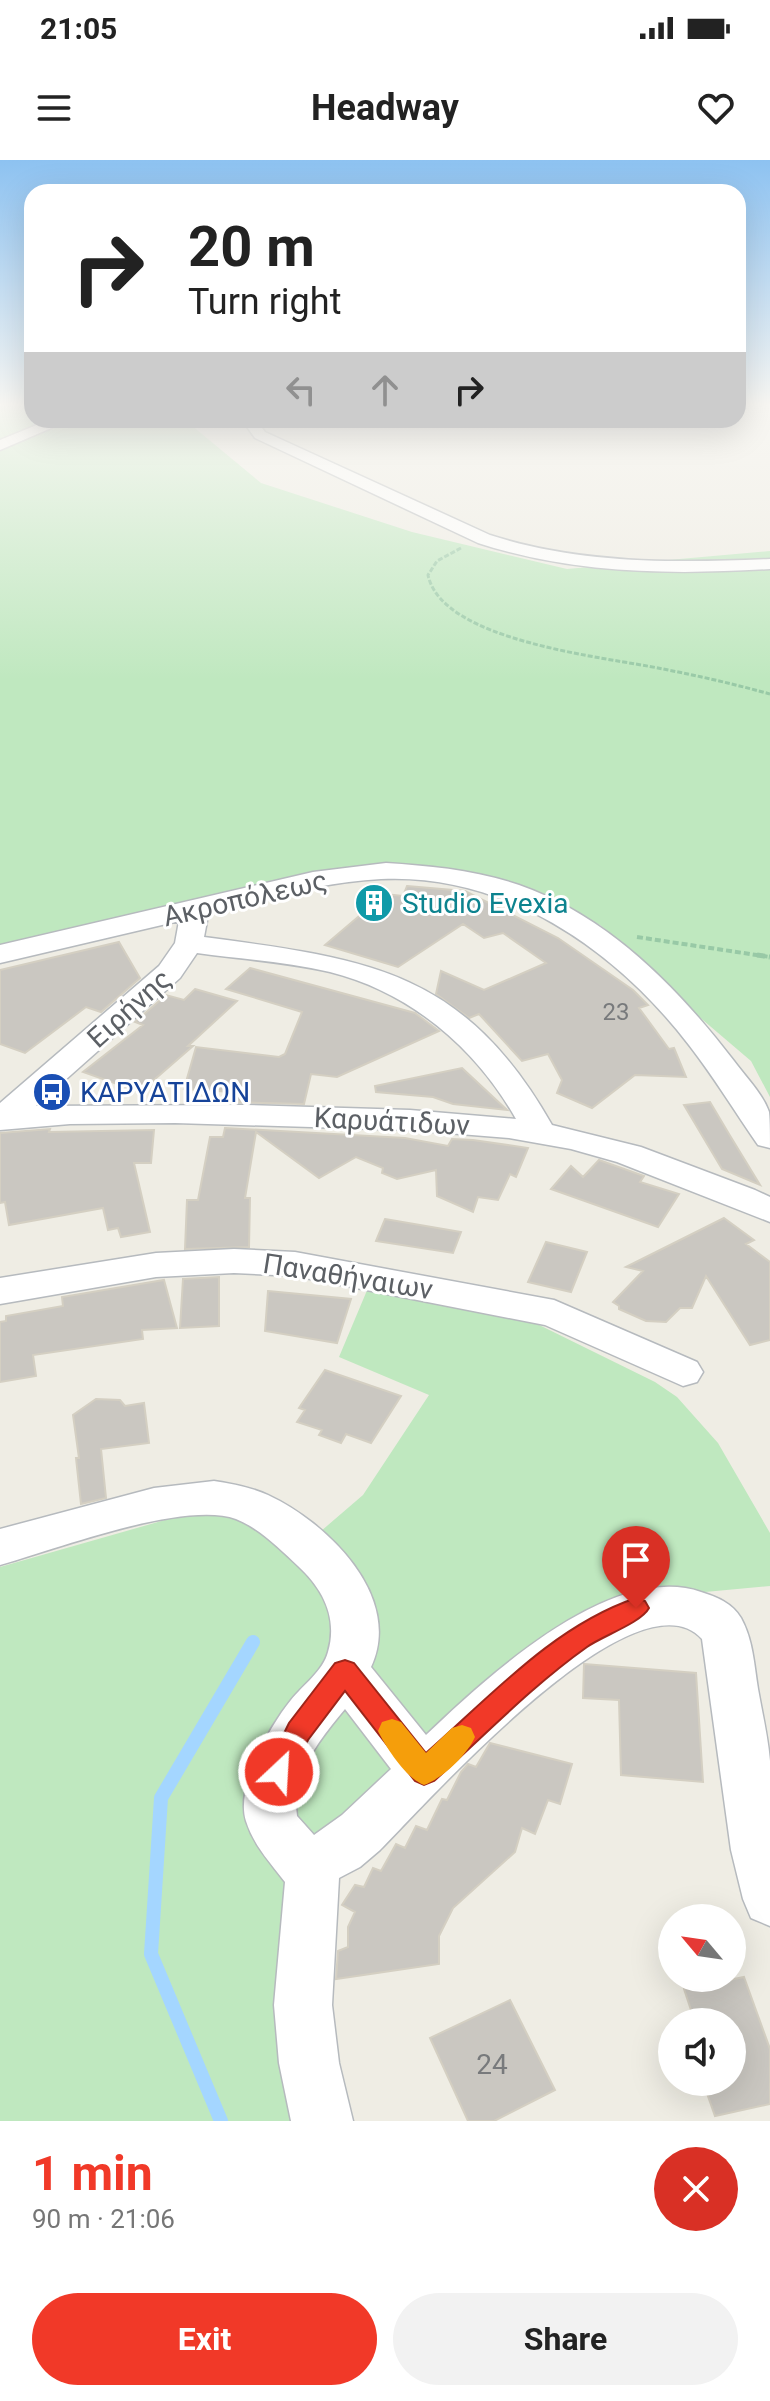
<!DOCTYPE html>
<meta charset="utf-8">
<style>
:root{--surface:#fff;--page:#f2f2f2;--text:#222;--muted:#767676;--accent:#f13928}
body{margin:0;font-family:Roboto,sans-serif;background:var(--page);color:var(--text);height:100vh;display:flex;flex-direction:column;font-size:30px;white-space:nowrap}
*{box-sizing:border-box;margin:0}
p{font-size:26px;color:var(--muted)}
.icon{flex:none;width:44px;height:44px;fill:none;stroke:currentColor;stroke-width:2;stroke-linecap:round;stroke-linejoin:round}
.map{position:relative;height:1961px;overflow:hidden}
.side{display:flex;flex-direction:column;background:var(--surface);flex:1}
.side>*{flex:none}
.top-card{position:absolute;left:24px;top:24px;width:722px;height:244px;border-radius:24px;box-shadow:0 8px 32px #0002;background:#fff;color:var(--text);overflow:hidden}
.needle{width:52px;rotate:299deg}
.tools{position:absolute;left:658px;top:1744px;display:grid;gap:16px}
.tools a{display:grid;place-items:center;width:88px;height:88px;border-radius:50%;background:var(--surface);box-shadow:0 8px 32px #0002;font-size:40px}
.pin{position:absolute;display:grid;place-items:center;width:68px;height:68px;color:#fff;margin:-82px -34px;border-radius:50% 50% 50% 0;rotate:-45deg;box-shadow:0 0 8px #0007}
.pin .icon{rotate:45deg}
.me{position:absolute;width:88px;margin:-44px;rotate:25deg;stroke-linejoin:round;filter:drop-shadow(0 0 6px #0008)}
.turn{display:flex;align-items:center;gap:28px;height:168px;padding:0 32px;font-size:36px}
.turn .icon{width:104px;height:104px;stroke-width:2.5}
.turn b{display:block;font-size:56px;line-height:68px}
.lanes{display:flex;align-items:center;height:76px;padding:0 32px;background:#0003;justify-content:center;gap:40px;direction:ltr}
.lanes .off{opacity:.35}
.round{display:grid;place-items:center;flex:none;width:84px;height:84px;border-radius:42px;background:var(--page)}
.summary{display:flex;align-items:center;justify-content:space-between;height:136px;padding:0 32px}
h1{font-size:48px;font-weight:700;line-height:60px;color:var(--accent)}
.primary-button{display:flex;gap:16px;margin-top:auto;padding:16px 32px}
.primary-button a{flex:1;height:92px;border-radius:48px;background:var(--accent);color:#fff;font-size:32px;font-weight:700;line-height:92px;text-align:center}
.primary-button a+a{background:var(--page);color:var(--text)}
.status{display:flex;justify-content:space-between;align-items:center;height:56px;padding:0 40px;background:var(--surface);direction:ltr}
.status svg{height:22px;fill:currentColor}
header{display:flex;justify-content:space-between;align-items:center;height:104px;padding:0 32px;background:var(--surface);font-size:36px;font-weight:700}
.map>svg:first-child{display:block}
.green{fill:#bfe8bf}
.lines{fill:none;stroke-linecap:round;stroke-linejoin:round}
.stream{stroke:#a4d6ff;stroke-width:14}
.building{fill:#cac7c1;stroke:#d4cfc2;stroke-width:2}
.minor-casing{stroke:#b6babe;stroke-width:3}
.path-far2{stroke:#98c9a6;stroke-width:3;stroke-dasharray:5 2;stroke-linecap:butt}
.path-far1{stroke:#98c9a6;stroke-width:4;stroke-dasharray:6 3;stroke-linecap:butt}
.path{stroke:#98c9a6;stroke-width:5;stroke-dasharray:8 4;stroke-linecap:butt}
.minor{fill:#fff;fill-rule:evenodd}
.route{fill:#f13928;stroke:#9d251a;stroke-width:2}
.slow{fill:#f59e0b}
.labels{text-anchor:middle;stroke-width:6;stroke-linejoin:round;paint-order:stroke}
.number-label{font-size:24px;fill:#787a7c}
.street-label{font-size:28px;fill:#5c6065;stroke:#fff}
.culture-label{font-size:28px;fill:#0d838f;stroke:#fff;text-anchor:start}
.transit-label{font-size:28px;fill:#164399;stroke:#fff;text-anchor:start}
.near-number-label{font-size:28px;fill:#787a7c}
</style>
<div class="status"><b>21:05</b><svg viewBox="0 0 49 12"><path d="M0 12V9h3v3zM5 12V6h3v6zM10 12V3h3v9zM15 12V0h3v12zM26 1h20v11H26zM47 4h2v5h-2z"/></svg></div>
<header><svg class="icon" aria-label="menu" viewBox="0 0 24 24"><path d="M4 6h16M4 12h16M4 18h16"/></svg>Headway<svg class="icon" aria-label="heart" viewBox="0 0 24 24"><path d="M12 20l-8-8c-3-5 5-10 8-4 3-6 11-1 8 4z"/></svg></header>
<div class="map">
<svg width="770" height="1961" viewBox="0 0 770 1961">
<rect width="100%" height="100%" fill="#efede4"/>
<path class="green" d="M0,245H32V260H195L191,265L261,323L412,372L567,409L770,391V937L751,901L670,832L628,787L600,765L537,733L410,707L0,787Z
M368,1128L525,1158L655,1222L677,1237L718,1283L770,1373V1426L630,1439L320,1682L305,1961H0V1407L186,1354C237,1348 254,1366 292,1396L363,1335L429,1235L339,1197Z"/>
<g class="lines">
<path class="stream" d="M221,1961L151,1794L161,1638L253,1482"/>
</g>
<path class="building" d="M407,726L465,731L558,778L633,830L648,845L639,848L669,889L674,888L686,917L635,915L592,948L557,933L562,920L548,894L522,901L479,854L469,858L436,834L441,811L484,830L546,803L503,773L484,778L463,764L398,807L325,785L385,734L403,736Z
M119,782L140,818L101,852L86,847L25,893L0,884V810Z
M250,808L415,853L439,871L337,917L311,914L304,944L231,942L233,932L184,929L196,887L279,897L285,894L302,852L226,829Z
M195,829L237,841L188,886H193L140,932L83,912L143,865L135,862L166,835L184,840Z
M462,908L507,950L453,944L433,937L376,932L375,926Z
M710,942L729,974L760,1025L722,1009L684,945Z
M225,968L405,978L448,986L452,979L473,980L528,988L516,1017L510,1014L498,1040L478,1037L473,1052L437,1036L436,1010L397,1019L382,1013L383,1008L356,997L319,1018L256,972L245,1038H250L249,1087L185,1089L187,1040H198L210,977H223Z
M50,969L49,972L154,970L151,1003H134L150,1072L121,1077L118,1068L108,1070L103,1048L9,1065L5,1042L0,1043V973Z
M599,1000L644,1016L640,1022L679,1034L658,1067L551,1029L571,1006L583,1017Z
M724,1058L754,1080L746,1084L770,1102V1180L750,1185L706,1116L692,1148H680L666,1162L646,1161L619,1149V1146L613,1142L643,1111L626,1107Z
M385,1059L461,1072L453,1093L376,1081Z
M546,1082L587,1092L571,1132L528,1122Z
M219,1117V1166L180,1168L183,1119Z
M164,1120L177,1168L142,1170L143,1179L33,1195L36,1216L0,1222V1162L6,1161V1156L63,1146L62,1137Z
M268,1131L351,1139L337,1183L265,1171Z
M325,1210L401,1236L371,1283L346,1274L341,1283L319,1275L322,1270L297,1262L305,1250L299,1248Z
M96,1239L120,1240L125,1246L144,1243L149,1283L101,1289L106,1338L81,1344L76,1298H79L73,1255Z
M584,1504L696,1513L703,1622L621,1615L619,1540L583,1538Z
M490,1583L572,1604L560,1644L548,1640L535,1674L522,1668L515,1692L453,1748L439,1776V1804L336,1819L338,1791L348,1787V1767L355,1752L342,1745L355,1725L364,1727L373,1708L381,1711L396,1684L405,1688L416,1666L427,1670L442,1639L447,1640L461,1612L468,1604L476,1607Z
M744,1817L770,1889V1944L715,1956L703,1922H732V1862H695L684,1829Z
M510,1840L555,1930L494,1961H468L430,1878Z"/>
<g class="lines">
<defs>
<path id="minor" d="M49,260H70L0,290V280Z
M242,260H256L265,272L490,375C580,404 676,403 770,399V409C671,415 573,414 478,383L255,278Z
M386,703C431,706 475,710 519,725C608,756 678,828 734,901C745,916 763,934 769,952C770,961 770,978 770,988L758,985C735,952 714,917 689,885C616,790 506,713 381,719C320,722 262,740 203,755L207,761L204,777C367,799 463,809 552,965L641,987L755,1030L770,1037V1062L617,1002L571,989L509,978L410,970L175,963L70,964L0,970V943L159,806L175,783L179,761L0,803V785L313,712ZM197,793C241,799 286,802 330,812C410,832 476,888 516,959L410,950L245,945L36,946L180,818Z
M234,1089L295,1092L554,1140L697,1202L703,1212L697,1222L683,1226L545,1165L295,1116L234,1113L156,1117L0,1144V1118L156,1093Z
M214,1321C233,1324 250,1327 268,1335C326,1362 404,1436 371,1507L426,1575C486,1518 611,1401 701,1432C717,1437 732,1443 741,1458C753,1480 754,1504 758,1529C762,1552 768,1577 770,1601C770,1655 770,1711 770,1766L751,1758L743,1739L731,1690L702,1479C636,1406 426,1644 380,1690L360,1707L339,1718L332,1845L339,1903L353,1961H291L279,1903L274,1845L285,1722C270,1702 254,1686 246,1661C235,1627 270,1566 291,1540C303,1525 323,1511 328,1492C338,1458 323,1429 298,1406C280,1389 259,1368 236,1359C184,1340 54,1390 0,1405V1369L154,1328ZM345,1549L391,1609L342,1655L314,1675L297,1656C291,1614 320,1579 345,1549Z"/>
</defs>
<use href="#minor" class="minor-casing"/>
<path class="path-far2" d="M461,388L437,401L428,415C442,482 606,497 663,509C699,516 734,524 770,534"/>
<path class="path-far1" d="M637,777L770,797"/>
<path class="path" d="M757,795L770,797"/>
<use href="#minor" class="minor"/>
</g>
<linearGradient id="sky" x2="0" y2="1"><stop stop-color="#8dc2f1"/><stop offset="0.47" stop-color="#f8f7f3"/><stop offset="1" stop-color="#f8f7f3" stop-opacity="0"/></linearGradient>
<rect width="770" height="520" fill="url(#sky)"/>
<path class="route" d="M636,1438L645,1441L649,1448C641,1463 602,1476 587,1487C532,1526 484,1576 434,1621L424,1625L415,1621L345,1531L308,1580L289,1621L279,1625L269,1621L265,1612L289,1563L335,1503L345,1500L354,1503L426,1593C490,1537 553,1466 636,1438Z"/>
<path class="slow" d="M392,1559L401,1562L426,1593L452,1568L462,1565L471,1568L475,1577C467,1595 443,1618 424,1625C406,1618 387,1589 378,1571L382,1562Z"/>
<defs>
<symbol id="building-disc" viewBox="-11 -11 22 22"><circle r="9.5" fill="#0f9aa8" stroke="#fff"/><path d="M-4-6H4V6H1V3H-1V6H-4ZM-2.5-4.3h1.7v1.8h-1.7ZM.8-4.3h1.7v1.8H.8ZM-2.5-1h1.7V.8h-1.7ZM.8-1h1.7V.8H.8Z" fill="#fff"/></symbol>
<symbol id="bus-disc" viewBox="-11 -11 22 22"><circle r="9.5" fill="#1a4fb4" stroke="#fff"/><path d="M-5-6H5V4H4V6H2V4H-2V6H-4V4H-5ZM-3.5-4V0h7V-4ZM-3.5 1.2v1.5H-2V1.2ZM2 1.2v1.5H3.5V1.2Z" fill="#fff"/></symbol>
</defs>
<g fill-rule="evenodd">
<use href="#building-disc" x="352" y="721" width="44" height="44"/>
<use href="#bus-disc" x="30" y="910" width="44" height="44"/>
</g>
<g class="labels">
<g class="number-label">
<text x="616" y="860">23</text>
</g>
<g class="street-label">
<text transform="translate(245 738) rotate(-13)" y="10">Ακροπόλεως</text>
<text transform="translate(129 848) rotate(-42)" y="10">Ειρήνης</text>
<text transform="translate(392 961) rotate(3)" y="10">Καρυάτιδων</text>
<text transform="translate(348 1116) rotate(9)" y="10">Παναθήναιων</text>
</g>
<g class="culture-label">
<text x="402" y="753">Studio Evexia</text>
</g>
<g class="transit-label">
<text x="80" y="942">ΚΑΡΥΑΤΙΔΩΝ</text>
</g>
<g class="near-number-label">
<text x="492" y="1914">24</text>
</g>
</g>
</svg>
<div class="tools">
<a><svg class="needle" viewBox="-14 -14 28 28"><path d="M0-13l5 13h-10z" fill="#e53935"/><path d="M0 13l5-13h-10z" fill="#767676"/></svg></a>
<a><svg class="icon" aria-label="sound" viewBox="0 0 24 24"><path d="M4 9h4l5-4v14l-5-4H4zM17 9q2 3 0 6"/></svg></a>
</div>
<div class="pin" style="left:636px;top:1448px;background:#d93025"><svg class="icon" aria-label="arrive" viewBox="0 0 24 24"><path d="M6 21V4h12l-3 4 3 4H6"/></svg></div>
<svg class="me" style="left:279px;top:1612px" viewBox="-20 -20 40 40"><circle r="17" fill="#f13928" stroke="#fff" stroke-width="3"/><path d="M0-11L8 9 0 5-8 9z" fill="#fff"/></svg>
<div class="top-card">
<div class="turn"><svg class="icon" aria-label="right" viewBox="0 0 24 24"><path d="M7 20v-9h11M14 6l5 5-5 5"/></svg><div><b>20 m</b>Turn right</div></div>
<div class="lanes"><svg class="icon off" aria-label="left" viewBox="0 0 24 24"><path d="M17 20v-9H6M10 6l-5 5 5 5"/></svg><svg class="icon off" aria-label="ahead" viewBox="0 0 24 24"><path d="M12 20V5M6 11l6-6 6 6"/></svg><svg class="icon" aria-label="right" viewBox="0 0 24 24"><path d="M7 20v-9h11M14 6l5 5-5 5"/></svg></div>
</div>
</div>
<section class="side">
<div class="summary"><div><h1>1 min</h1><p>90 m · 21:06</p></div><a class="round" style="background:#d93025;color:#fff"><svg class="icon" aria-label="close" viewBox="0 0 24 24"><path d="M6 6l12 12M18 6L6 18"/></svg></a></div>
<div class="primary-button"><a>Exit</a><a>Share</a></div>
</section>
